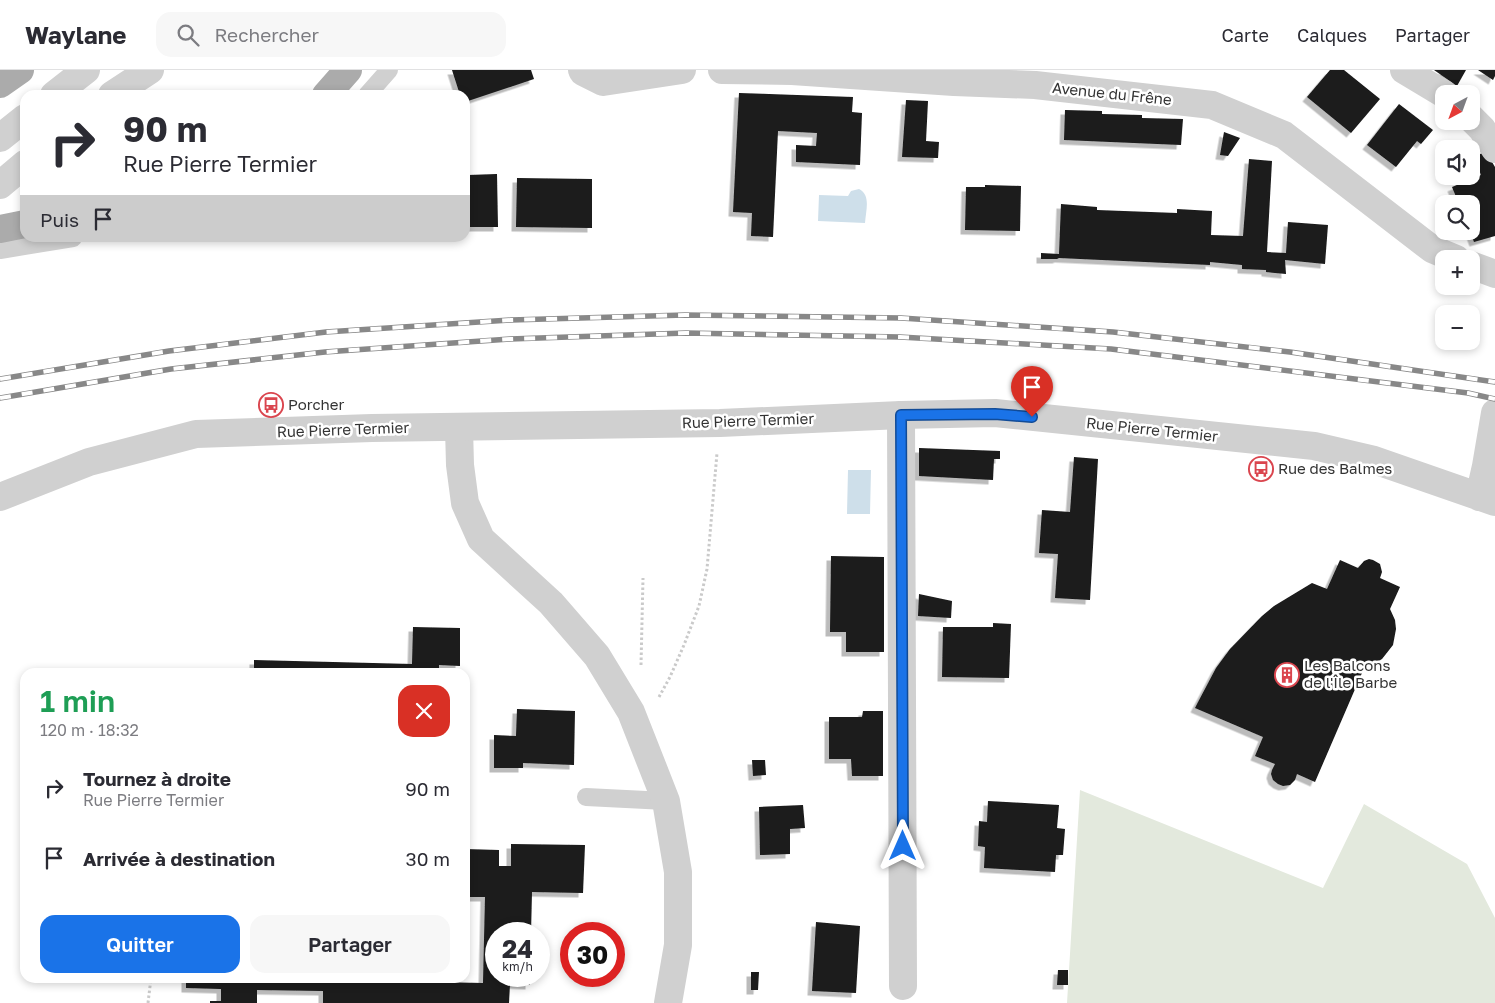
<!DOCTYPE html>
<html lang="fr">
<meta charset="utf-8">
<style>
:root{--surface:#fff;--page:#f7f7f7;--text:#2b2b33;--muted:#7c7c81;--line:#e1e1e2;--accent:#1a73e8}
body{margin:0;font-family:"Golos Text",sans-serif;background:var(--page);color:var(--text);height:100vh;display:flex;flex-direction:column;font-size:19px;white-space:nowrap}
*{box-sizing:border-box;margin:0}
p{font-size:16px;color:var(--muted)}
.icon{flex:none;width:28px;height:28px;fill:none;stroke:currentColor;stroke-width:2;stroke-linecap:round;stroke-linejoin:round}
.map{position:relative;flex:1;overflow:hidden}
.details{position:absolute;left:20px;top:598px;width:450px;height:315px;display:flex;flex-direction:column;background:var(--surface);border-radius:15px;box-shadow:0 2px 8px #0003}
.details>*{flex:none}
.top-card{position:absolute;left:20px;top:20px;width:450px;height:152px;border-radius:15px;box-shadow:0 2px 8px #0003;background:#fff;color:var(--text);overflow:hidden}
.needle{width:32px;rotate:221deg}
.controls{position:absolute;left:1435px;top:15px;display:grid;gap:10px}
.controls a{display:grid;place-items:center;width:45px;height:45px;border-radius:10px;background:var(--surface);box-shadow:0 2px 8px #0003;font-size:25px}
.speed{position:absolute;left:485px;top:852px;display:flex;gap:10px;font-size:25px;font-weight:700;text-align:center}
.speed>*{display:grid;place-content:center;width:65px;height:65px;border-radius:50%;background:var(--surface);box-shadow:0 2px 8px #0003;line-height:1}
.speed small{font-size:12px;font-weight:400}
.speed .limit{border:8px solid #d22;background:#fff;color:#111}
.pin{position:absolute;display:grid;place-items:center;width:42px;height:42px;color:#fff;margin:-51px -21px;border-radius:50% 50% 50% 0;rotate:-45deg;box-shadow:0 0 5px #0007}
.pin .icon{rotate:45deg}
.me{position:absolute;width:55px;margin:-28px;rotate:0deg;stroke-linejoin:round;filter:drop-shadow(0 0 4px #0008)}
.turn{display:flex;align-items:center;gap:18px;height:105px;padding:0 20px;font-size:22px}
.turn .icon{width:65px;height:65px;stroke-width:2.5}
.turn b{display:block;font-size:35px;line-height:42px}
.then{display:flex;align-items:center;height:48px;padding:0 20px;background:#0003;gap:10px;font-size:19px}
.round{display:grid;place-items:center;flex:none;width:52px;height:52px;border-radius:15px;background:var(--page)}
.overview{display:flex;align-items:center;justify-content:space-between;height:85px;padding:0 20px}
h1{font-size:30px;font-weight:600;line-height:38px;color:#1e9e55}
.button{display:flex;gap:10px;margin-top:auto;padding:10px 20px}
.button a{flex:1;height:58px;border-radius:15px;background:var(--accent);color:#fff;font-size:20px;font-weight:600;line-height:58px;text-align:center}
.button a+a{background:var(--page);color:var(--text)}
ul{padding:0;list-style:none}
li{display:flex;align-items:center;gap:15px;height:70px;padding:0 20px}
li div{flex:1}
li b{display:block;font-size:19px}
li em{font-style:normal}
header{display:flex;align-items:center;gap:30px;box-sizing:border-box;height:70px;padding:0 25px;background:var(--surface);border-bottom:1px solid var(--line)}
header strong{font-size:24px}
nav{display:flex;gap:28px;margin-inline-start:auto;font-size:18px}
.search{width:350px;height:45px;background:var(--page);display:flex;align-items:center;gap:12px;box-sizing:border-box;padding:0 18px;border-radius:15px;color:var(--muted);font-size:19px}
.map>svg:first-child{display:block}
.green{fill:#e3e9dd}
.water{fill:#cedfea}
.building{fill:#1a1a1a;filter:url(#shadow)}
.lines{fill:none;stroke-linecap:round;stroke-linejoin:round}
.path{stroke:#cacaca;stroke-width:3;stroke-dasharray:2.5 2.5;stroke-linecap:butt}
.service{stroke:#d0d0d0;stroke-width:18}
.minor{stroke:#d0d0d0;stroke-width:28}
.tertiary{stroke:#d0d0d0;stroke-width:28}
.primary{stroke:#ababab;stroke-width:28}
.rail-casing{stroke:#888;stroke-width:5.5}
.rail{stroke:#fff;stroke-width:4;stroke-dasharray:11;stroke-linecap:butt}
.route-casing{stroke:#114b97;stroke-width:12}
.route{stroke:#1a73e8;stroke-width:9}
.labels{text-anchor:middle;stroke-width:5;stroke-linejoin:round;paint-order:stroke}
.street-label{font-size:15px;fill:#333;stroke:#fff}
.poi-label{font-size:15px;fill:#333;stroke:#fff;text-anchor:start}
</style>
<header>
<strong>Waylane</strong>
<div class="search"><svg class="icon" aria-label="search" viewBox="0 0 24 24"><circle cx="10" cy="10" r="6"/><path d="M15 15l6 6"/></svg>Rechercher</div>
<nav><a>Carte</a><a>Calques</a><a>Partager</a></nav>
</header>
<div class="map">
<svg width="1495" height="933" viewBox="0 0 1495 933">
<defs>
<filter id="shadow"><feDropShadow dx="-4.5" dy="4.5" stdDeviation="0" flood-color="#0004"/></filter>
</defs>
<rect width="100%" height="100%" fill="#fff"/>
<path class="green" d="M1080,720L1323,818L1364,734L1467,794L1495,848V933H1067Z"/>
<path class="water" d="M859,119C871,125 866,140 865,153L818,151L819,125L848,126L851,121Z
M848,400H871L870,444H847Z"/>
<path class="building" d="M452,0H531L534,9L465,32V25H460Z
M1330,0H1344L1380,29L1351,63L1307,27Z
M1434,0H1466L1457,16Z
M1478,0H1495V6L1493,10Z
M739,23L853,27L852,42L862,43L860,95L796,92V75L816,76L817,63L778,61L773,167L751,166L752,143L733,142Z
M906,30L928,31L926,71L939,72L938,88L902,87Z
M1399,34L1433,60L1421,74L1417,71L1396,97L1367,75Z
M1065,40L1102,41V44L1142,45V48L1183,49L1181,75L1064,70Z
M1224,62L1240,68L1228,86L1220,85Z
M465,81H470L468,105L497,104L498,157H465Z
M1486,82L1495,97V166L1474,172L1470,161H1471V134H1459L1452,117L1481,105L1474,86Z
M1249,89L1272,91L1267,182L1286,183L1288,152L1328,155L1325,194L1285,190L1286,204L1266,202V200L1242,199V195L1210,192V195L1059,188L1057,189H1041V183L1059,184L1061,134L1097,137V140L1177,143V139L1212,141L1211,165L1243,166Z
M517,108L592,109V158L516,157Z
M985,115L1021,116L1020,161L965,160L966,117H985Z
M919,378L1000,381V389H994L993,410L919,406Z
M1074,387L1098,389L1090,530L1055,528L1058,484L1039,483L1042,440L1070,442Z
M831,486L884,487V582H846V562H830Z
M1369,489L1373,490L1380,494L1382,502L1380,508L1400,517L1390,539L1395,550L1396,559L1393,575L1382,589L1373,594L1365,596L1315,712L1297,704L1295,710L1290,715L1283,716L1278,714L1273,710L1271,704L1272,700L1275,694L1255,686L1263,667L1195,638L1197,634L1216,598L1230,579L1262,546L1274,536L1312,513L1327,519L1340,490L1358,498L1364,491Z
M919,524L952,531L951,548L918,546Z
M993,553L1011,554L1009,608L942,607L943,557H993Z
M413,557L460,558V596L439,595V602H254V590L412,594Z
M517,639L575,641L574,695L523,693V698H494V665L516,666Z
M863,641H883V706H852L851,689H829V647H862Z
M752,690H765L766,705L753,706Z
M988,731L1059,735L1057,758L1065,759L1063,785H1056L1055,802L984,798L985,777L978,776L979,751L987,752Z
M803,735L805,758L790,759V784L760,785L759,737Z
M511,774L585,775L583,823L532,822L531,864H496V906H530V915L510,914L509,933H323V921L257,920V933H210V931H221V919L186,918V908H432V912L483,913L485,827H465V779L499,780V796H511Z
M816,852L860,856L856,923L812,921Z
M1058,900H1068V915H1057Z
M751,902H759L758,920H751Z"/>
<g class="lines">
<path class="path" d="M641,595L643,508
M659,627L670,607L684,575L699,536L707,499L717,383
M148,933L151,908"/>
<path class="service" d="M367,25L389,0
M0,180L73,168
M586,727L666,731"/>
<path class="minor" d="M582,0L583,2L603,12L682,0
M722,0L792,1L954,12L1035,15L1212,35L1284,65L1432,179L1456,189
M1404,0L1444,24
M1471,48L1482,59L1495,79
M1471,195L1495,204
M901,345L903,916
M459,358L460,395L465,433L481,469L551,533L597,586L631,642L666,731L678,802V875L668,933"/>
<path class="tertiary" d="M54,25L86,0
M112,25L150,0
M0,68L25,48
M0,115L25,94
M0,427L89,392L196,364L372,358L720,353L901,345L995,343L1314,376L1374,390L1495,432
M1479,427L1486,396L1495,343"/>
<path class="primary" d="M0,14L20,0
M326,25L348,0
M0,159L25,154"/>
<defs>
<path id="rail" d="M0,309L169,281L326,262L511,250L685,245L901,248L1113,262L1290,282L1495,312
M0,328L171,299L325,282L510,269L686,263L900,267L1111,279L1468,323L1495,329"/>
</defs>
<use href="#rail" class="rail-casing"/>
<use href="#rail" class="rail"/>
</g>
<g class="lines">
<defs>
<path id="route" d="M903,776L901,345L995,344L1032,347"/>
</defs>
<use href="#route" class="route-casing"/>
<use href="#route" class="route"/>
</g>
<defs>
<symbol id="bus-ring" viewBox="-11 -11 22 22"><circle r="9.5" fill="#fff" stroke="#da454e" stroke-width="1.5"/><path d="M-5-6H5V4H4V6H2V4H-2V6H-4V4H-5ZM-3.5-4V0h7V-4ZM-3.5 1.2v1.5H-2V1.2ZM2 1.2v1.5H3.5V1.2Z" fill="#da454e"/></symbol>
<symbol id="building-ring" viewBox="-11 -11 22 22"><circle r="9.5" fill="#fff" stroke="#da454e" stroke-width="1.5"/><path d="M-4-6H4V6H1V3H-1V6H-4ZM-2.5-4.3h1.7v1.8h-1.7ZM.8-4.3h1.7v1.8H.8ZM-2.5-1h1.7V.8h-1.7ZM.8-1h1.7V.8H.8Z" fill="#da454e"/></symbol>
</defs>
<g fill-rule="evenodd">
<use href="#bus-ring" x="257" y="321" width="28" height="28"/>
<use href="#bus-ring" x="1247" y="385" width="28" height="28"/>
<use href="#building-ring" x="1273" y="591" width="28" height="28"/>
</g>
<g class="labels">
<g class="street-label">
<text transform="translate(1112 24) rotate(6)" y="5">Avenue du Frêne</text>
<text transform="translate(748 351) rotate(-2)" y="5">Rue Pierre Termier</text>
<text transform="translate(343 360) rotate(-2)" y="5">Rue Pierre Termier</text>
<text transform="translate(1152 360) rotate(6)" y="5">Rue Pierre Termier</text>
</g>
<g class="poi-label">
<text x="288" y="340">Porcher</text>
<text x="1278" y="404">Rue des Balmes</text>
<text x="1304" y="601">Les Balcons<tspan x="1304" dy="17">de l'Île Barbe</tspan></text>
</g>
</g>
</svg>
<div class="controls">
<a><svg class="needle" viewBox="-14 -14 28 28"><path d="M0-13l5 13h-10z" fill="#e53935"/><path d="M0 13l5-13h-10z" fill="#7c7c81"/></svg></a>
<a><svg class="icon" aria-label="sound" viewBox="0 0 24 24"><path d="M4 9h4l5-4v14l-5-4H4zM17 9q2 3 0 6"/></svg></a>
<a><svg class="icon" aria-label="search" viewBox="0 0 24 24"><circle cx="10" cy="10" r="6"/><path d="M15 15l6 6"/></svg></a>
<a>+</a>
<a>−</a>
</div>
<div class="speed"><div>24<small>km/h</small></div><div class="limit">30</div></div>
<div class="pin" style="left:1032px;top:347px;background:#d93025"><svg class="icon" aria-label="arrive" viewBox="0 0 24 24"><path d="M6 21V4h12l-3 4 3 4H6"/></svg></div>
<svg class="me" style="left:903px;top:776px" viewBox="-20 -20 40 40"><path d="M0-17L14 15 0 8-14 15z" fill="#1a73e8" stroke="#fff" stroke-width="4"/></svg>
<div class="top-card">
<div class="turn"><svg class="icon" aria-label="right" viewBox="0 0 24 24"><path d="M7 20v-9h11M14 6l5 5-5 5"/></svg><div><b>90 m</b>Rue Pierre Termier</div></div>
<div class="then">Puis<svg class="icon" aria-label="arrive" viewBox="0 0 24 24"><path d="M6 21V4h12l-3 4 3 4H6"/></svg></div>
</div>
<section class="details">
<div class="overview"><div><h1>1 min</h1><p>120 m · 18:32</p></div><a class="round" style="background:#d93025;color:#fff"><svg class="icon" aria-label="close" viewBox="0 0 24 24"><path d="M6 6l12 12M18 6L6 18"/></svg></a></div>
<ul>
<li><svg class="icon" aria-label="right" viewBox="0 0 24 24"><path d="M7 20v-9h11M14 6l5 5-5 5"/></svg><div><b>Tournez à droite</b><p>Rue Pierre Termier</p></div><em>90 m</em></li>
<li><svg class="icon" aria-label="arrive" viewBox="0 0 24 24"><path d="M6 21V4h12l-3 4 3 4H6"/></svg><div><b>Arrivée à destination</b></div><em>30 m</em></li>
</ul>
<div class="button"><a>Quitter</a><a>Partager</a></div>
</section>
</div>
